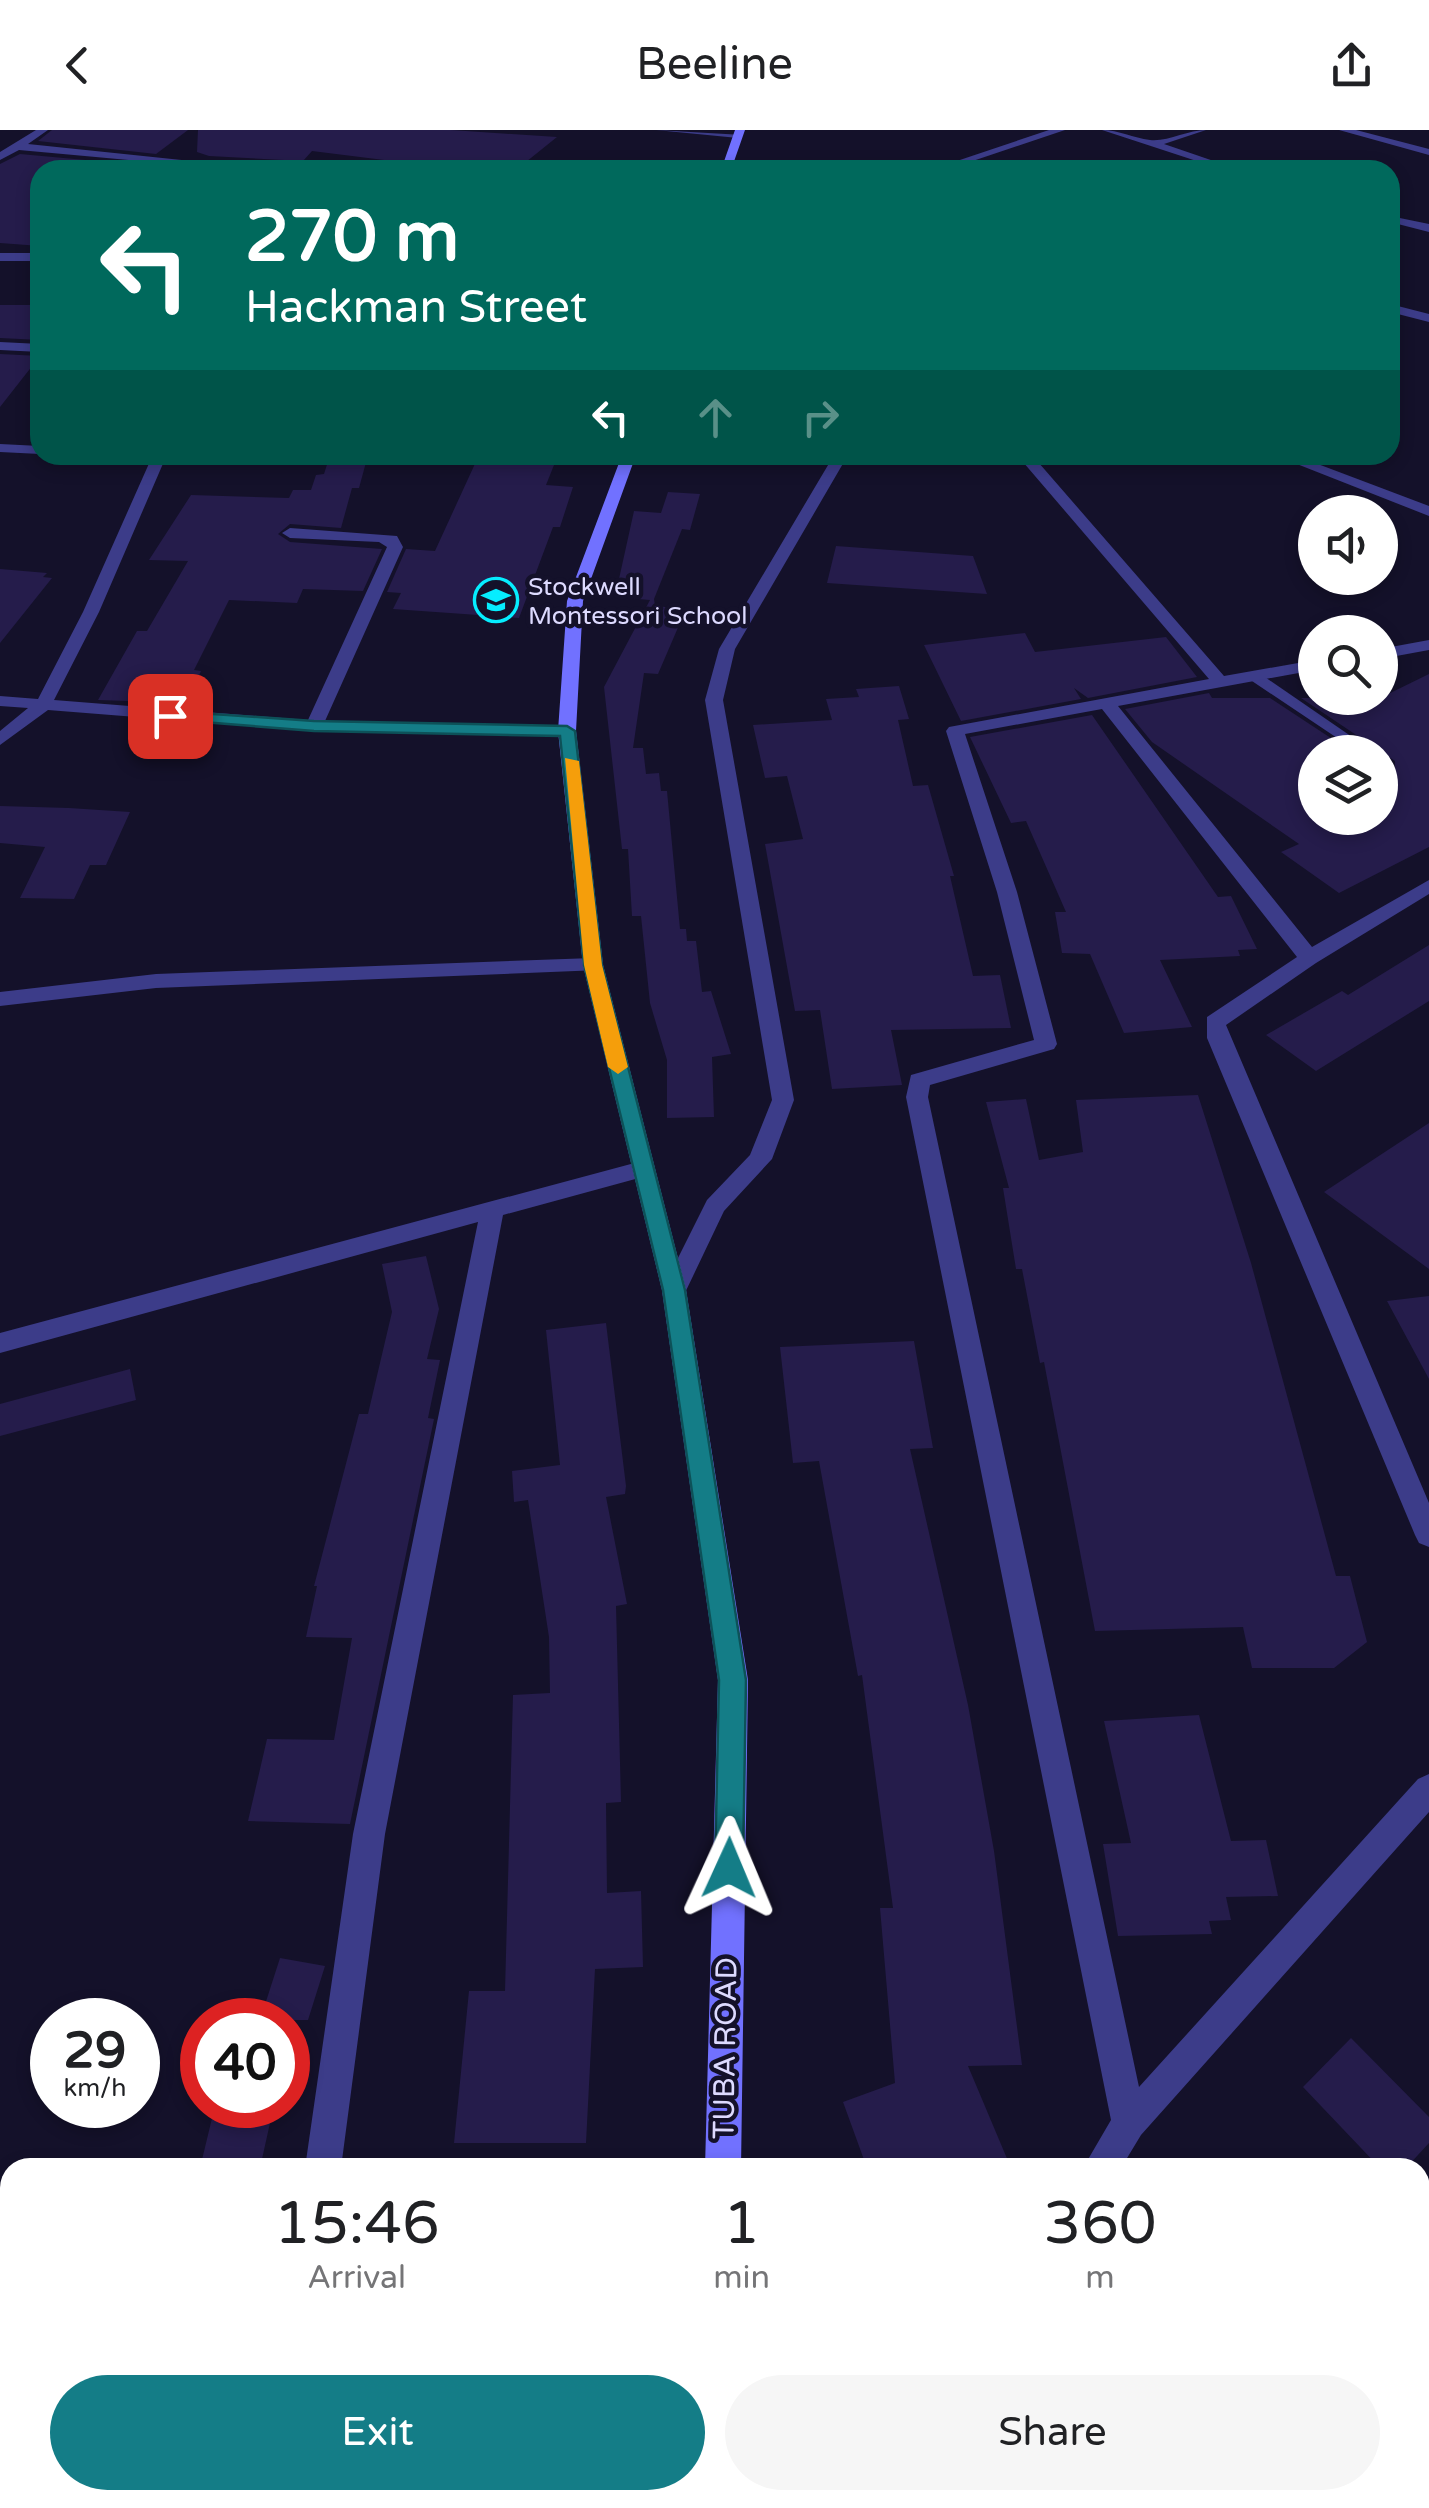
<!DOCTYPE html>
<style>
:root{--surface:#fff;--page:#f6f6f6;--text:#202124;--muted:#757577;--accent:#147d87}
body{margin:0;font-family:"Varela Round",sans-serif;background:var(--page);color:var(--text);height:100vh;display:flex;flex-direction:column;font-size:38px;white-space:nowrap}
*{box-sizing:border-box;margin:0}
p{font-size:32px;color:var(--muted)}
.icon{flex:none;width:55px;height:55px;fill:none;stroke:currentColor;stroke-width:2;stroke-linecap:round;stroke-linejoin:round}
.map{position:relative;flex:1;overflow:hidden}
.panel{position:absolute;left:0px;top:2028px;width:1430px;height:352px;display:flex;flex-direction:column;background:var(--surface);border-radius:30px 30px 0 0;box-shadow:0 5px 15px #0003}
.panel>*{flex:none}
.guide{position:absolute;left:30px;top:30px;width:1370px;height:305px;border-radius:30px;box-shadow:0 5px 15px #0003;background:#00695c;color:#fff;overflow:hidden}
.tools{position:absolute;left:1298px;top:365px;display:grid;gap:20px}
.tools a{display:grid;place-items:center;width:100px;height:100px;border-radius:50%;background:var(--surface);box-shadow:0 5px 15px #0003;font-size:50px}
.speed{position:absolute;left:30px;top:1868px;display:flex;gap:20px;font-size:50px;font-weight:700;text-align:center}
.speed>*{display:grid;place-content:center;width:130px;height:130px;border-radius:50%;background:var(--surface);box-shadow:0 5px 15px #0003;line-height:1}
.speed small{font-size:25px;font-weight:400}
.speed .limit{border:15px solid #d22;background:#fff;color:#111}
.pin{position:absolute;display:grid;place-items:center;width:85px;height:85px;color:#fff;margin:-42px;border-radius:20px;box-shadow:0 5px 15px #0006}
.me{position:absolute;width:110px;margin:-55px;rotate:1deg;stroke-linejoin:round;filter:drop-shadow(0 0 8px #0008)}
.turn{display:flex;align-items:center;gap:35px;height:210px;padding:0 50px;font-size:45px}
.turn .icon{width:130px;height:130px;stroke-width:2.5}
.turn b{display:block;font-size:70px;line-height:85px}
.lanes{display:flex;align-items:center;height:95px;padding:0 50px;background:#0003;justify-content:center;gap:50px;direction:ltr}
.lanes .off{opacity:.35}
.eta{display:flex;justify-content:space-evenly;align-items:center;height:170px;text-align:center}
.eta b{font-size:60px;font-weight:600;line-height:70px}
.button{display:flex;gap:20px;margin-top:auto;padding:20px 50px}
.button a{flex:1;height:115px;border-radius:60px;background:var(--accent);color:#fff;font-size:40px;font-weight:600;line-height:115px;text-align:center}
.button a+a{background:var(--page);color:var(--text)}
header{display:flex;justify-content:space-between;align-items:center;height:130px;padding:0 50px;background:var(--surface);font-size:45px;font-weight:600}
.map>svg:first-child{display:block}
.building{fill:#251c4b}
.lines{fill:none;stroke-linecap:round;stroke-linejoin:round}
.lane{fill:#3c3c89;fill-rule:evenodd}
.street{fill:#3c3c89;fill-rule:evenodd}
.secondary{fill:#7171ff;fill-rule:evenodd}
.route{fill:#147d87;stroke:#0d5158;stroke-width:2.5}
.slow{fill:#f59e0b}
.labels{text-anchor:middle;stroke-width:9;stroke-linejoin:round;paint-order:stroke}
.far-poi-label{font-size:25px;fill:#dddaff;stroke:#14112a;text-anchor:start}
.street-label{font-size:30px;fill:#dddaff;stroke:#14112a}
</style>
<header><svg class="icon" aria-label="back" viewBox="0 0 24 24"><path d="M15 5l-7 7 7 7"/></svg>Beeline<svg class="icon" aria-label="share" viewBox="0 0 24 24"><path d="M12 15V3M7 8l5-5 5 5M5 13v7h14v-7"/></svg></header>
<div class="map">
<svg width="1429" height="2378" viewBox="0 0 1429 2378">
<rect width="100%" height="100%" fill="#14112a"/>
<path class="building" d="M52,0H188L156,24L38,11Z
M198,0H451L557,7L516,40H464L312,21L303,31L209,26L197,22Z
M20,24L140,35L133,40H40V116L0,113V34Z
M0,175H40V210L0,208Z
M0,224L40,226L0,277Z
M330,325H368L359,358H352L341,398L290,394L278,404L290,412L382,419L363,461L303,459L297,473L229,470L194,540L201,541L187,573L98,570L137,501H147L188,431L149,430L191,365L289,368L293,360H311L316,345L324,344Z
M479,325H558L546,355L573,357L560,397H553L519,488L393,479L401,463L387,462L406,419L435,421Z
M668,362L700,364L690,400L682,399L654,469L655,476L686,479L658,544L644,543L633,618H643L646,644L659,643L661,661H667L680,799H686L687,811H696L702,862L711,861L731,924L712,927L714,987L667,988V930L650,873L641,786H632L628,719H622L604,557L650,470L615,467L634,381L661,383Z
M836,416L973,426L987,464L827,453Z
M0,439L47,443L43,447L52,448L0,513Z
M1025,503L1035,522L1166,507L1197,547L1088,568L1074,558L1081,569L961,591L924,515Z
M1429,544V717L1339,763L1281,722L1299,714L1152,612L1125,579L1209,563L1212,568H1270L1352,622H1315V688H1380V642L1395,643V631L1301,568H1380Z
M899,556L909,589L898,590L913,656L928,655L954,746H950L973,846L1000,845L1011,898L891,900L902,955L832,959L820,880L795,881L765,714L803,709L787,646L765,648L753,595L832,590L826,569L859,567L856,559Z
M1092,585L1218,767L1231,766L1257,819L1238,820L1240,826L1160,830L1192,897L1124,903L1090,824L1062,823L1055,782H1066L1026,691L1011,693L970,607Z
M0,676L69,678L130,682L106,735H90L74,769L20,768L45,717L0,713Z
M1429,815V871L1316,941L1266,905L1342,861L1348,865Z
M1198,965L1251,1133L1336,1446H1350L1367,1512L1334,1538H1252L1243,1497L1095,1501L1044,1232L1040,1233L1022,1139H1016L1003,1058H1009L986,972L1026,969L1039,1030L1083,1022L1076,970Z
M1429,993V1139L1324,1062Z
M426,1126L439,1179L427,1229L440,1230L428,1288L434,1289L350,1694L248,1691L267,1609L334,1610L352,1508L306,1507L317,1456H314L359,1284H368L392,1182L382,1134Z
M1429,1166V1249L1387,1171Z
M606,1193L626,1356L625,1364L606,1367L627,1474L616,1476L621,1672L606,1673L607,1763L641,1761L643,1837L595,1839L586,2013H454L469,1861H505L513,1565L550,1563L549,1507L528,1370L514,1372L512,1341L560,1335L546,1200Z
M914,1211L933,1318L910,1319L968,1575L994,1721L1022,1935L968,1936L1011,2038H867L843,1972L895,1953L880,1778H893L862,1545L858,1546L819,1331L793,1333L780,1217Z
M130,1239L136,1270L0,1306V1274Z
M1199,1585L1231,1711L1266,1710L1278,1766L1226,1767L1231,1790L1209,1791L1212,1804L1118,1806L1103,1714L1131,1713L1104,1591Z
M280,1828L325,1836L308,1890H260Z
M1351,1908L1429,1987V2013L1406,2038H1380L1303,1957Z
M214,1980L272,1984L260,2038H200Z"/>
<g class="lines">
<path class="lane" d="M1254,542L1259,543L1374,622H1358L1249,549V543Z
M1380,627L1393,634V640L1380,638Z"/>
<path class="street" d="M36,0H48L28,14L278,40H238L19,20L0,30V22Z
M656,0L743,5L738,8Z
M1049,0H1065L946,40H930Z
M1102,0C1119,0 1133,8 1150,10C1167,12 1188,0 1206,0L1164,14L1240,40H1224Z
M1339,0H1356L1429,19V25Z
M1390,86L1429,94V102L1390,92Z
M0,123H40V131H0Z
M1390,174L1429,184V192L1390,182Z
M0,212L40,214V222L0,220Z
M0,314L40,316V324L0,322Z
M115,325H185L165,329L99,482L54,570L308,590L387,417L379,412L290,408L282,403L290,398L397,406L403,417L325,591L567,596L576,601L567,606L314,601L48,580L0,615V601L28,578L0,576V566L38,569L83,482L151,329H122Z
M834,325H848L735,519L723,570L794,970L772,1029L724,1081L683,1167L674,1169L662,1160L707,1070L750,1025L772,970L705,570L719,519Z
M1017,325H1032L1224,546L1315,530V540L1118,576L1312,817L1429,750V764L1316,833L1226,895L1429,1373V1417L1419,1413L1415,1405L1207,908V887L1297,827L1102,579L965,604L1017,762L1057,914L1054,919L930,955L928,967L1139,1957L1418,1649L1429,1644V1682L1141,2005L1121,2038H1083L1111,1990L906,967L911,945L1034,910L997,762L946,601L949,597L1209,549Z
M1274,325H1294L1429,376V386Z
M1429,510V520L1380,529V519Z
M593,828L603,835L600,840L156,858L0,876V862L156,844Z
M642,1031L650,1033L654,1039L650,1045L503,1085L385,1704L341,2038H305L353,1704L478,1092L0,1223V1203Z
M254,2370H294L293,2378H253Z
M1129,2370H1171L1175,2378H1133Z"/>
<path class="secondary" d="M735,0H745L731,40H721Z
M622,325H636L583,471L576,601L603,835L686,1160L748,1550L741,2038H705L718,1550L662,1160L583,835L558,601L567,471Z
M685,2370H725V2378H685Z"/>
</g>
<path class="route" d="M170,581L314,591L567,596L575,601L602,835L685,1160L746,1550L743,1738L739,1748L729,1752L719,1748L715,1738L719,1550L663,1160L584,835L560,606L314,601L165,589V583Z"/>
<path class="slow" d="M565,628L579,631L602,835L628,937L618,944L608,937L584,835Z"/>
<defs>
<symbol id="school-ring" viewBox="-11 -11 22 22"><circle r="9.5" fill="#14112a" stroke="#06edff" stroke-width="1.5"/><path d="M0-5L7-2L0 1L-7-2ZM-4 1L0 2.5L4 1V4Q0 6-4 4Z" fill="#06edff"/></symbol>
</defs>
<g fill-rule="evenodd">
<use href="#school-ring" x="471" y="445" width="50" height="50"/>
</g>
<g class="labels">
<g class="far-poi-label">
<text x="528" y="465">Stockwell<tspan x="528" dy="29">Montessori School</tspan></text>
</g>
<g class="street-label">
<text transform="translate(725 1918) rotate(-89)" y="10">TUBA ROAD</text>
</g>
</g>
</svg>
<div class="tools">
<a><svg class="icon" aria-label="sound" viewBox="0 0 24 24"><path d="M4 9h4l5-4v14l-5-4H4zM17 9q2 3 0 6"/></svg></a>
<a><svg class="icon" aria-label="search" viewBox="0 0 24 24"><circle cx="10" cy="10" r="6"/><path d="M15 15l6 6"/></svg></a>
<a><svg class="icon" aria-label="layers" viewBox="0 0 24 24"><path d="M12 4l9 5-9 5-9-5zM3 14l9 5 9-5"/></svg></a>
</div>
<div class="speed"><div>29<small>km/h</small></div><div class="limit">40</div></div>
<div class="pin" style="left:170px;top:586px;background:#d93025"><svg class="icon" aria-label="arrive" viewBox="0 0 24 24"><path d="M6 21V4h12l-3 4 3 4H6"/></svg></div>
<svg class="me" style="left:729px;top:1738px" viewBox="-20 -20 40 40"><path d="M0-17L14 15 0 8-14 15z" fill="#147d87" stroke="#fff" stroke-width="4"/></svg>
<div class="guide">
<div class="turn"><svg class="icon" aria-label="left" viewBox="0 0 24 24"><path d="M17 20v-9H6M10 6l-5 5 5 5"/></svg><div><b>270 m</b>Hackman Street</div></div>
<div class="lanes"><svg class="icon" aria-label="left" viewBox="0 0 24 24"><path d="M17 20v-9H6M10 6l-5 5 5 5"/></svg><svg class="icon off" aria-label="ahead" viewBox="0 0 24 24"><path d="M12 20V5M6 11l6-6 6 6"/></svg><svg class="icon off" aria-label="right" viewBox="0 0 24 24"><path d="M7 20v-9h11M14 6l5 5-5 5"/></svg></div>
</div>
<section class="panel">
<div class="eta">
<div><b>15:46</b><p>Arrival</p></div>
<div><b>1</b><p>min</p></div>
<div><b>360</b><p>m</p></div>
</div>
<div class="button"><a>Exit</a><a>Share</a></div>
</section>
</div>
